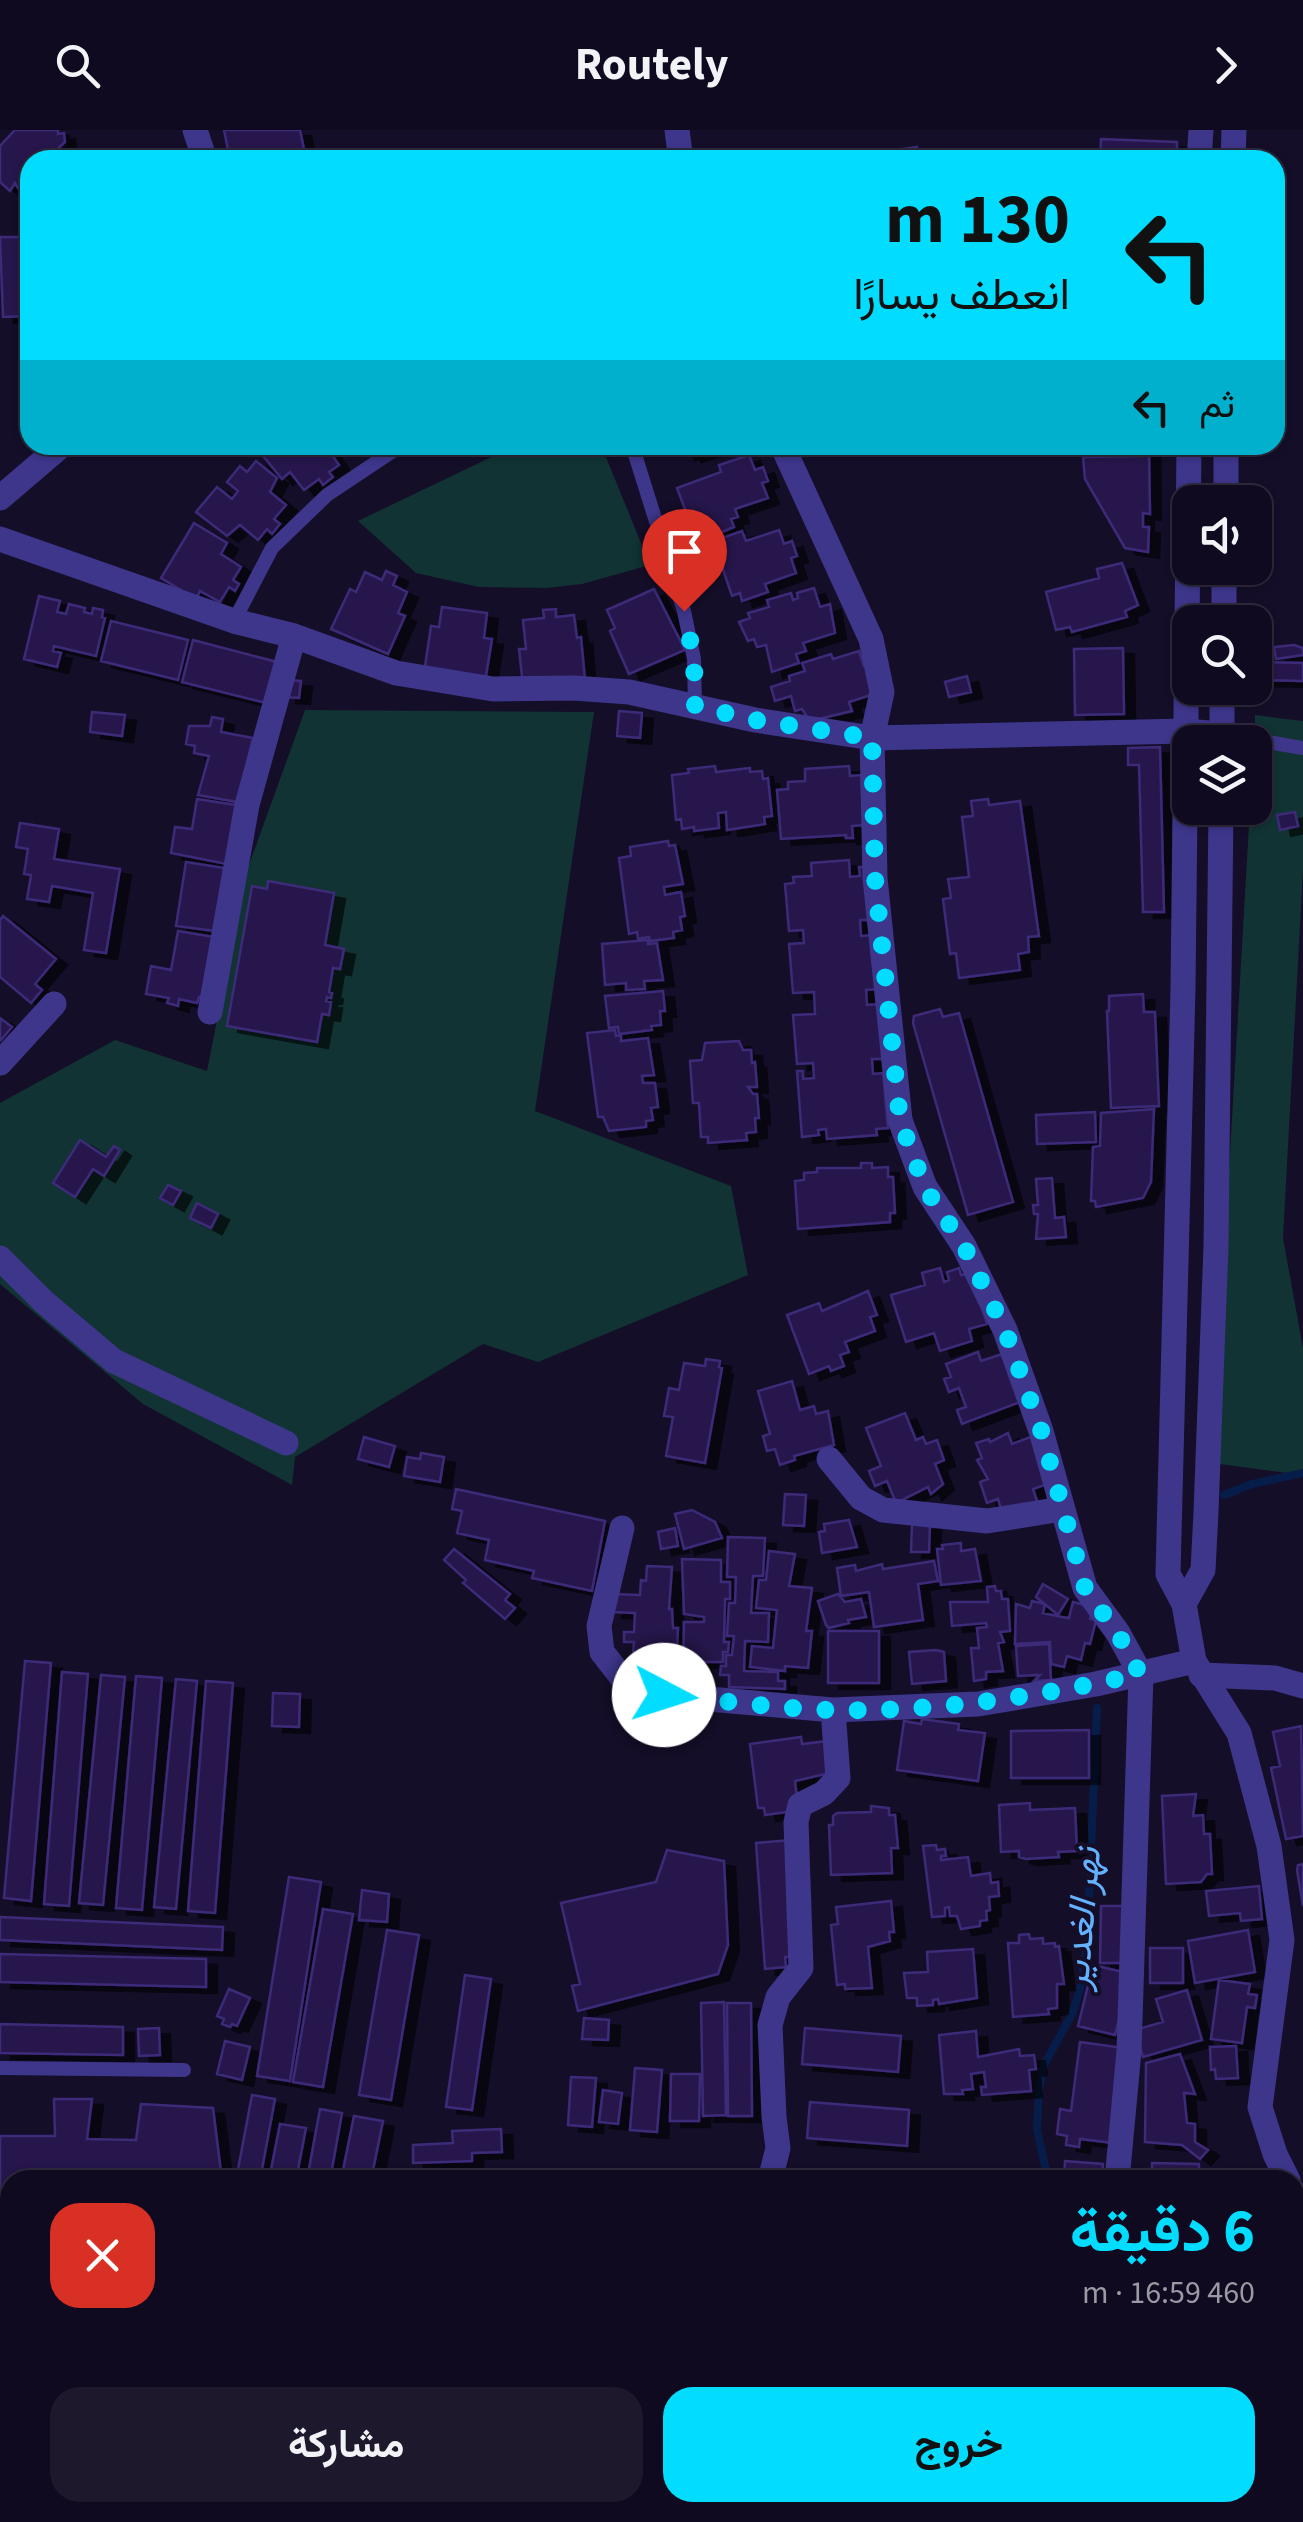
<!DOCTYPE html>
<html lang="ar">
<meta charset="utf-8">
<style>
:root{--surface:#0f0a1f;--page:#1d182c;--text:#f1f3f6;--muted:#9b9aa4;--line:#2f2b3d;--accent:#02ddff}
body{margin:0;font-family:"Source Sans 3",Vazirmatn,sans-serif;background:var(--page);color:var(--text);direction:rtl;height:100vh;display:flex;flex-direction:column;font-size:38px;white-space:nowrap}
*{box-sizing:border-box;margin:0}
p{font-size:32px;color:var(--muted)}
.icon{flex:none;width:55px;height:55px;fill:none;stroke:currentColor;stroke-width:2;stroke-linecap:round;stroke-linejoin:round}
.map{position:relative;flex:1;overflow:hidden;direction:ltr}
.sheet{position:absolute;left:0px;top:2040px;width:1305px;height:352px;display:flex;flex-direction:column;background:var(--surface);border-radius:30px 30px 0 0;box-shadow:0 2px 8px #0004,0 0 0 2px var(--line);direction:rtl}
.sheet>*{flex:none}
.guide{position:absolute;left:20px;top:20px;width:1265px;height:305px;border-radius:30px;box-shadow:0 2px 8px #0004,0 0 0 2px var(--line);direction:rtl;background:#02ddff;color:#111;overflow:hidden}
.tools{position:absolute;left:1172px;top:355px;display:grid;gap:20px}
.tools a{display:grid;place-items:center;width:100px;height:100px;border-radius:20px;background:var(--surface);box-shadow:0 2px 8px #0004,0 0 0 2px var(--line);font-size:50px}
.pin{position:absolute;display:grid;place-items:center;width:85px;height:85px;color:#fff;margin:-102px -42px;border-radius:50% 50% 50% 0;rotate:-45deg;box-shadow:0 0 10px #0007}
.pin .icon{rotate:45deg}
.me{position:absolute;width:110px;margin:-55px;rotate:95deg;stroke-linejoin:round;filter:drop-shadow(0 0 8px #0008)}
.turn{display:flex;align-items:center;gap:35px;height:210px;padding:0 50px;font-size:45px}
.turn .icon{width:130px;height:130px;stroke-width:2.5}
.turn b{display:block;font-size:70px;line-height:85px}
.then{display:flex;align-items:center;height:95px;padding:0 50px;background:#0003;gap:20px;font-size:38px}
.round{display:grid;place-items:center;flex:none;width:105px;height:105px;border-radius:30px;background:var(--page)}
.overview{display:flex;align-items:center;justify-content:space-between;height:170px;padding:0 50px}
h1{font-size:60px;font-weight:700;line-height:75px;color:var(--accent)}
.button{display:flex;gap:20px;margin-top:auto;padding:20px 50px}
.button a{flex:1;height:115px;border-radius:30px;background:var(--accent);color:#111;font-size:40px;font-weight:700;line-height:115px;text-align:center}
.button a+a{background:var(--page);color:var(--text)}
header{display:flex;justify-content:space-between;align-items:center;height:130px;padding:0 50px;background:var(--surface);font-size:45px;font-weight:700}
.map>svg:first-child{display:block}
.green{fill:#133}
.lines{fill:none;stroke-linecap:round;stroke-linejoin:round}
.stream{stroke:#071d49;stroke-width:8}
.building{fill:#25194b;stroke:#3c2a78;stroke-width:2.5;filter:url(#shadow)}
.service{stroke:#3d368b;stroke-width:14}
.minor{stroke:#3d368b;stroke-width:25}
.tertiary{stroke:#3d368b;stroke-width:25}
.route{stroke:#02ddff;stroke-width:18;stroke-dasharray:0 32.4}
.labels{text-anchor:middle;stroke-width:8;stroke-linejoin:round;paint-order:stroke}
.water-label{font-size:38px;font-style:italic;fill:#64b2ff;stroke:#140e29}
</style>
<header><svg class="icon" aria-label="forward" viewBox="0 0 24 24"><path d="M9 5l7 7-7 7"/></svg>Routely<svg class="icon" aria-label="search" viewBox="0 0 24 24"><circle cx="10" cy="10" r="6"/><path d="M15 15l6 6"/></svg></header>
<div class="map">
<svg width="1303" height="2392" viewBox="0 0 1303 2392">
<defs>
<filter id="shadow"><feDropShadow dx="11" dy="6" stdDeviation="0" flood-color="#0009"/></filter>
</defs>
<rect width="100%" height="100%" fill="#140e29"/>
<path class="green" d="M516,315H601L650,435L582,454L547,458L479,457L416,443L358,391Z
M305,580L594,582L535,981L731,1056L748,1145L538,1232L483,1214L295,1327L292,1355L143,1274L0,1154V973L115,910L207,941L246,743Z
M1255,585L1303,591V740L1283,1108L1303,1218V1345L1212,1333L1250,678H1255Z"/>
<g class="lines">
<path class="stream" d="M1224,1365L1252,1354L1303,1343
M1048,2050L1037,2000L1039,1960L1044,1935L1073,1882L1080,1859L1087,1815L1097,1578
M1079,2392L1083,2382"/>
</g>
<path class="building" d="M15,0H58V4L64,3L65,12L46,30H30V46L18,58L15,53L10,61L0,52V16Z
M224,0H300L304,19L295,21L297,30H264L263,27L230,30Z
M1101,9L1177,12V30H1100Z
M917,17L921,30H895L890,21Z
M1025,24L1058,25V30H1025Z
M28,99H30V181L28,186L3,187L0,107H28Z
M268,315H325L339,335L329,342L333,347L323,355L319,349L304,360L290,342L282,349L264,327L267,325L263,319Z
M681,315H721V317L690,326L689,322L684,324Z
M1149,319L1150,384L1143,383V397H1149L1148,422L1125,418L1085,349L1083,327L1141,326L1140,322Z
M749,325L755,340L763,337L768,351L762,353L768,368L735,379L738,387L731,389L734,397L717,404L714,395L704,399L700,387L689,390L677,358L721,342L719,335Z
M256,331L277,348L270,362L286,375L274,389L280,394L272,404L267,399L258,410L240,395L227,406L196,382L217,357L232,369L238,361L227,352L240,336L247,342Z
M194,393L227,413L221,424L241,437L233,450L239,454L235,461L229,457L220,472L200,461L196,469L161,448Z
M779,400L784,414L792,411L797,426L791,428L796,443L765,454L768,462L742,471L740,463L732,466L716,419L722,417L719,409L742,401L746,411Z
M1122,433L1138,475L1125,481L1127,487L1072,502L1070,497L1056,500L1046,462L1099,448L1097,439Z
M386,441L397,446L393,455L407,462L398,483L405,486L388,524L331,499L350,459L356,462L365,442L382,450Z
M814,458L820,477L830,474L835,503L803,513L806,521L796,524L799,533L772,542L766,515L757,517L754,509L748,511L739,492L750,488L748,483L769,477L767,470L791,463L793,470L798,468L797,463Z
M654,459L685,520L629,544L610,501L615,498L607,480Z
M39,466L60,471L57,482L66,484L69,474L85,478L84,482L92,484L93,478L103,480L102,487L105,488L96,526L54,516L53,521L61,523L57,537L24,529Z
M442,477L487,483L484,508L492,509L485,552L424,543L431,496L439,497Z
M556,479V487L574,485L577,508L581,507L585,550L523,556L519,519H526L523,490L544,488L543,480Z
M111,491L188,510L178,550L101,531Z
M193,510L277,532L266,573L182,552Z
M1294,515L1303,518V525L1276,529L1274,517Z
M1123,518L1124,584L1075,585L1074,519Z
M859,521L864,536L869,534L874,564L849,572L852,581L810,591L802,579L795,581L791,566L775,571L771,557L790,551L789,546L805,541L802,533L831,524L833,529Z
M1259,532L1303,533V551L1259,550Z
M967,546L971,562L949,567L945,552Z
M287,550L301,551L299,568L285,567Z
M619,581L642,583L640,608L617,606Z
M92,582L125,585L122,606L90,602Z
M212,587L223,589L221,602L253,608L237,672L198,665L209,626L194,623L195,616L186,614L189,596H210Z
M1160,617L1164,782H1143L1139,635H1128V618Z
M715,636L716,642L750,638V642L762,641L763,649L768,648L772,686L764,687L765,694L727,700L726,682L718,683L719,698L694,701V697L682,699L681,689L676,690L672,645L689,643L688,639Z
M849,636L850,646L861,645L864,695L852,696L853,708H846V705L781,709L777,660L788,659V652L805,651V639Z
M197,669L236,675L227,734L171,723L175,697L192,699Z
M988,669L989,675L1020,671L1039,806L1028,807L1029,822L1018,824L1020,840L959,848L956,823L950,824L943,769L951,768L948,749L969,747L962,687L973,686L971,671Z
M1295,682L1298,696L1280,700L1277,685Z
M20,693L59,699L54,729L120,739L106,823L84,820L93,763L52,756L49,772L27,769L31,745L24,744L28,719L16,717Z
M668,711L669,716L675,715L683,754L664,757L665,765L681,762L685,786L680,787L682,800L673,802L674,808L650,811L649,807L638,809L637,802L629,804L619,728L631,726L630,717Z
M849,730L850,747L860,746L859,737H868L873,790H860L861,806L875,805L879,859L866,860L867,875L878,874L883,929H872L873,944L883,943L888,998L876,999L877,1005L827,1009L826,999L818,1000L819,1005L802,1007L797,941H803V949L814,948L813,933L797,934L793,885L815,884L814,862L793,863L789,814L804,813L803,800L789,801L785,754L794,753L793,747L812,746L811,733Z
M186,732L224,738L215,801L176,796Z
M268,751L334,763L325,815L344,819L340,839L333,838L329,862L332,863L331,868L327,867L326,871L331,872L329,885L322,884L317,912L227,896L252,756L267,759Z
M3,786L56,829L35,854L42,860L31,873L0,847V790Z
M178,801L214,807L202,867H199L197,873L179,869L178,876L167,873L169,868L146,864L151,836L171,840Z
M648,810V814L657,813L663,850L644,851L645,859L626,860V853L605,855L602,814Z
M663,861L665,881H660L661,895L651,896L652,900L619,904L618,897L609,898L605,866Z
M1143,864L1144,882H1155L1159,976L1111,978L1107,881H1109V866Z
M940,879L943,887L959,883L1013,1072L968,1085L913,893L914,886Z
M0,888L12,897L1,910L0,908Z
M615,900L616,906L621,905V911L648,908L654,945L642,946L643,953H655L658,977L651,978L653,990L646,991V997L609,1001L603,987H598L587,903Z
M739,911L743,920H751L752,933L755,932L757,957H748L753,964H757L759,988H755L756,1002L746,1003L747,1010L708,1013V1007H701L699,973H693L690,931L702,930L705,913Z
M1154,979L1151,1052L1143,1068L1096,1077L1095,1071H1091L1093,1017L1100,1016L1101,983Z
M1095,982L1096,1012L1037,1014L1036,985Z
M80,1010L106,1027L114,1016L120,1020L104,1046L93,1039L75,1067L53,1053Z
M861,1033H872V1038L888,1037V1047H893L895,1083H890V1092L798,1099L795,1051L804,1050V1043L817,1042V1038H861Z
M1052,1048L1055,1088L1064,1087L1066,1107L1036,1109L1038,1084H1034L1033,1075H1038L1036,1049Z
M168,1055L181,1061L173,1075L160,1068Z
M197,1073L218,1084L211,1098L190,1088Z
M940,1138L944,1152L949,1150L947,1142L959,1138L961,1145L971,1143L987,1194L969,1199L972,1211L940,1221L934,1203L906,1212L891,1165L925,1155L922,1143Z
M868,1161L877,1185L870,1187L875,1201L845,1212L849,1222L840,1225L844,1236L831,1241L829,1236L809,1244L787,1185L819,1173L822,1181Z
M978,1222L981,1231L1002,1224L1020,1272L962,1294L957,1280L966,1277L959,1258L949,1262L944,1249L951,1247L946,1234Z
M706,1229L720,1231L719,1237L722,1238L705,1333L666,1326L673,1287L664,1286L669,1258L679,1260L684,1233L705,1236Z
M792,1251L800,1280L814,1276L816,1284L828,1281L834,1315L794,1326L795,1330L780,1335L775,1319L767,1321L763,1306L770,1304L758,1261Z
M905,1283L916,1310L923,1307L926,1314L937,1310L944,1330L935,1334L943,1354L931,1364L928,1357L896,1373L887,1351L875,1356L869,1341L881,1336L866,1298Z
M1008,1303L1012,1314L1033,1306L1050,1353L1033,1359L1038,1374L1003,1386L998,1369L987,1373L980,1352L988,1349L977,1330L982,1328L976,1313L989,1309L990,1312Z
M364,1307L395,1316L389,1337L358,1329Z
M421,1323L444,1327L440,1352L404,1346L407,1327L420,1329Z
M456,1359L605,1391L592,1461L532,1448L534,1441L485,1430L489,1410L457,1403L462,1381L452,1379Z
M785,1364L806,1365L804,1396L783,1395Z
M692,1380L715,1392L722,1408L684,1419L675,1384Z
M849,1390L857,1417L822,1423L819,1402L825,1401L824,1394Z
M912,1394H930L929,1422H911Z
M675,1398L678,1416L661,1419L658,1402Z
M728,1407L765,1408L763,1446H753L751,1483H769L768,1512L745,1511L744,1541L778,1542V1551H785V1559L729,1557V1545H720L721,1536H726V1525H732L734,1506H727L729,1473H735L736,1447H727Z
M961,1413V1421L975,1419L981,1451L941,1455L937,1419H943L942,1415Z
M454,1419L510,1464L505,1470L515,1478L505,1489L463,1453L466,1450L444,1430Z
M769,1421L795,1424L789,1456L812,1458L806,1501H812L808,1538L785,1536V1541L750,1537L752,1516L773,1518L777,1480L756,1478L759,1450H766Z
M682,1429L721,1430V1452H730V1469H725L724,1512H729L728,1522H723V1532H700V1546H683L684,1492H704V1487L684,1484Z
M934,1431L938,1451L918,1454L923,1490L874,1497L869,1462L841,1466L837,1438L855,1435L856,1441L882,1434L883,1439Z
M647,1436L672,1437L669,1479H672L673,1498H678L677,1519H668V1537L640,1536L641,1524H633L634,1512H624V1502H634L635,1483L611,1482L612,1464L640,1465L641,1450L646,1451Z
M1043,1454L1068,1469L1058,1485L1036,1467Z
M995,1456L996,1461H1001L1002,1469H1008L1010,1501L1000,1502L1004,1512L998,1513L1003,1541L986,1542V1549L974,1551L971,1518H979L977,1498L987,1497L986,1493L952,1496L950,1472H988L987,1457Z
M838,1464L845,1472L861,1469L866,1487L848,1490L849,1493L829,1498L826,1495L818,1471Z
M1032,1471L1045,1474L1043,1483L1062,1487L1069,1488L1073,1472L1093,1477L1090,1489L1096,1490L1090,1514L1085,1513L1081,1530L1067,1526L1064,1537L1051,1534L1050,1512L1015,1514L1016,1474L1030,1478Z
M828,1501H879V1553H828Z
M1049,1514L1051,1550L1034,1551L1040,1545L1018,1546L1016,1516Z
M936,1520L944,1522L946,1551L912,1554L909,1522Z
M25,1531L51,1533L31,1771L4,1768Z
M62,1542L88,1544L69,1776L44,1774Z
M101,1545L125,1547L103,1775L79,1773Z
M136,1546L162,1548L142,1780L116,1778Z
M176,1549L197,1551L176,1779L154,1777Z
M206,1551L233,1553L215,1783L188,1781Z
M273,1563L300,1564L299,1597L272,1596Z
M922,1589L959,1594L958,1600L985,1603L978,1651L897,1640L904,1591L921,1594Z
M1301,1596L1303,1706L1286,1709L1271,1638L1280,1636L1273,1602Z
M1089,1600V1648H1011V1601Z
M801,1607L802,1614L827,1611L834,1642L795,1651L797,1669L794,1681L765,1685L764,1678H758L750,1614Z
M1196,1664L1193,1686L1203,1685L1204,1704H1210L1212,1744H1207L1201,1752L1166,1754L1162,1666Z
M1030,1673V1680L1075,1678L1077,1721L1058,1722L1059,1727L1026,1729L1019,1727V1721L1001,1722L999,1675Z
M871,1676L889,1678V1685H895L898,1718H891L892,1743L831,1745L829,1695H833V1686L837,1683L871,1682Z
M791,1710V1827H785L786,1837L765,1839L756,1713Z
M936,1715L937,1720L945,1719L946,1726H941V1730L968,1727L971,1746L990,1743L991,1753L998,1752L999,1766L989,1767L990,1780L986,1781L987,1790L980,1791V1796L961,1799L957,1786H950L949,1777L945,1778V1786L932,1787L923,1716Z
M667,1720L724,1731L728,1815L718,1844L578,1881L572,1856L580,1854L561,1773L656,1752Z
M1303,1734V1776L1297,1740L1298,1735Z
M289,1747L321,1752L290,1951L257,1946Z
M1259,1756L1262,1789L1241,1791L1240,1783L1209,1786L1206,1761Z
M362,1760L389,1764L387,1792L359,1790Z
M891,1771L894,1802H889L890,1811L868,1817L872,1858L845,1859V1854L837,1855L831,1795L838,1794L836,1777Z
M1101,1776H1124V1833H1100Z
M323,1779L353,1784L323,1957L293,1952Z
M0,1787L223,1797L222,1820L0,1810Z
M387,1800L419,1805L391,1970L359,1965Z
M1248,1800L1255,1842L1195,1853L1188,1811Z
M1029,1804L1030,1809L1043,1808V1814L1055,1813V1817L1059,1816L1064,1854H1057V1878L1048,1879L1049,1884L1013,1887L1008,1813H1019V1805Z
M1150,1818H1183V1853H1150Z
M973,1819L977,1868L939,1874L938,1869L933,1870V1875L917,1876V1868H907L904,1843L928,1842L927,1822Z
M0,1824L206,1829V1857L0,1852Z
M1093,1835L1131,1844L1115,1905L1078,1896Z
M465,1845L491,1849L472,1980L446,1977Z
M1219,1850L1250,1854L1248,1864L1257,1865L1255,1878L1247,1877L1242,1913L1211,1909Z
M229,1859L250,1868L237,1896L232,1894L230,1897L222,1894L224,1889L217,1886Z
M1187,1860L1202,1910L1143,1927L1135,1900L1163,1892L1156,1869Z
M724,1872L726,1985L703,1986L701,1873Z
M727,1873H751L752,1986H728Z
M584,1888L609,1890L608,1910L582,1909Z
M0,1894L123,1897V1925L0,1923Z
M159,1898L160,1925L139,1926L138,1899Z
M805,1898L901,1906L898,1942L802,1934Z
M976,1901L978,1927L1019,1919L1020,1926L1034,1925L1036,1939L1029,1940L1031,1961L982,1965L981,1957H986L984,1942L971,1944L973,1959L962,1960L963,1964H944L939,1905Z
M225,1911L250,1917L242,1950L217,1944Z
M1080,1912L1124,1918L1114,2013L1080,2009L1079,2017L1066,2015L1067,2006L1057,2004L1060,1979L1071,1981Z
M1236,1916L1238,1948L1216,1949L1215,1939L1211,1940L1210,1917Z
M1180,1924L1195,1964L1184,1963L1187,1993L1195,1994V2012L1208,2020L1200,2029L1182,2015L1145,2012L1146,1933Z
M635,1938L662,1940L657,2002L630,2000Z
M671,1944H700L699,1991H670Z
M571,1947L596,1948L592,1997L568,1995Z
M603,1960L622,1963L618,1994L599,1992Z
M252,1965L275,1969L260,2050H236Z
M54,1969H92L87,2009L136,2010L141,1974L213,1978L222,2050H10V2382H150V2386L0,2391V2006H55Z
M810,1972L909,1980L907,2016L807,2008Z
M320,1979L342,1983L330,2050H307Z
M354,1986L383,1991L371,2050H341Z
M280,1994L306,1998L296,2050H269Z
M501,1999L502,2022L472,2023V2031L413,2033V2015L453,2013L452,2001Z
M1065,2031L1103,2034L1102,2050H1064Z
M1152,2033L1199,2034V2050H1152Z
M1303,2294V2325L1295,2302V2296Z
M1295,2319L1303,2343V2392H1269L1266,2382H1295Z
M241,2382H283V2391L240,2388Z
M832,2382H874V2390L882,2392H831Z
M1121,2382H1144L1142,2392H1120Z
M665,2386L712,2390V2392H664Z
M889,2386L928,2389V2392H888Z
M729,2387L764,2391V2392H728Z"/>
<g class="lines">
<path class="service" d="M632,315L684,481L694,529L695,576
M234,491L272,418L327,365L402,315
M1222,604L1303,618
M0,1938L184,1940"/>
<path class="minor" d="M195,0L205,30
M677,0L681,30
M782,315L871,509L882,562L872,608L875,748L900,990L925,1057L964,1116L1005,1200L1041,1301L1085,1458L1118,1503L1141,1545L1129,1921L1117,2050
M0,368L62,315
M0,409L234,491L294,506L396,543L493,559L574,558L629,562L755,590L872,608L1185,601L1222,604
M210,882L247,675L294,506
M0,933L54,874
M0,1128L44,1172L114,1231L286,1313
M829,1329L861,1368L883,1380L987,1391L1062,1379
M622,1398L599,1496L602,1522L627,1554L664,1565L833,1580L978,1574L1096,1554L1194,1531
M1201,1545L1275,1548L1303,1556
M770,2050L778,2018L774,1987L770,1895L778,1867L801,1838L796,1692L800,1675L824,1663L838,1648L833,1580
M1157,2392L1158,2382"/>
<path class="tertiary" d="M1199,30L1201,0
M1233,30L1234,0
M1189,315L1183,859L1168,1444L1184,1474L1194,1531L1239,1603L1269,1716L1282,1810L1260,1977L1275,2024L1288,2050
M1226,372V315
M1224,492V438
M1222,612V558
M1184,1474L1203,1440L1206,1382L1216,1116L1221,678
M1295,2063L1303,2074"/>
</g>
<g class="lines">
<path class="route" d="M664,1565C720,1570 778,1579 834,1580C937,1582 1040,1566 1140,1544L1118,1504L1085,1458L1041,1300L1005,1200L964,1116L925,1058L900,990L875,748L872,608L755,590L695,576L694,529L684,481"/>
</g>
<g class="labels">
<g class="water-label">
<text transform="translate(1081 1788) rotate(-85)" y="13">نهر الغدير</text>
</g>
</g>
</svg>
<div class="tools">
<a><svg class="icon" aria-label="sound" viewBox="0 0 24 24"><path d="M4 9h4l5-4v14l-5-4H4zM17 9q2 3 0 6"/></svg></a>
<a><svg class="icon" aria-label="search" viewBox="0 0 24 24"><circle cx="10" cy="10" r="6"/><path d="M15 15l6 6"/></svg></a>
<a><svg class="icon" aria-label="layers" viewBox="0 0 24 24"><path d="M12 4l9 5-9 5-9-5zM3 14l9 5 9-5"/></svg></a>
</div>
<div class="pin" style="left:684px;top:481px;background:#d93025"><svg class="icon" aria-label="arrive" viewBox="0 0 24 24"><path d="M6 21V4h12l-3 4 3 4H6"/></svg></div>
<svg class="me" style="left:664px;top:1565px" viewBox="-20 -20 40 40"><circle r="19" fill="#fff"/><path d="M0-13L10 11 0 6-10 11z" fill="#02ddff"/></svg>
<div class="guide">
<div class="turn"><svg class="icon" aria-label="left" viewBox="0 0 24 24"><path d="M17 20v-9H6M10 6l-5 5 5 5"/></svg><div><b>130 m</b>انعطف يسارًا</div></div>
<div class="then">ثم<svg class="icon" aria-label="left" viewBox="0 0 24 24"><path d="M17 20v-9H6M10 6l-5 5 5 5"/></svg></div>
</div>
<section class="sheet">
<div class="overview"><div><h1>6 دقيقة</h1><p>460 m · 16:59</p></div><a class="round" style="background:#d93025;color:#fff"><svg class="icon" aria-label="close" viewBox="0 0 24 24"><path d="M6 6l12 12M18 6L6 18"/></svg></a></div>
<div class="button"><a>خروج</a><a>مشاركة</a></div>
</section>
</div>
